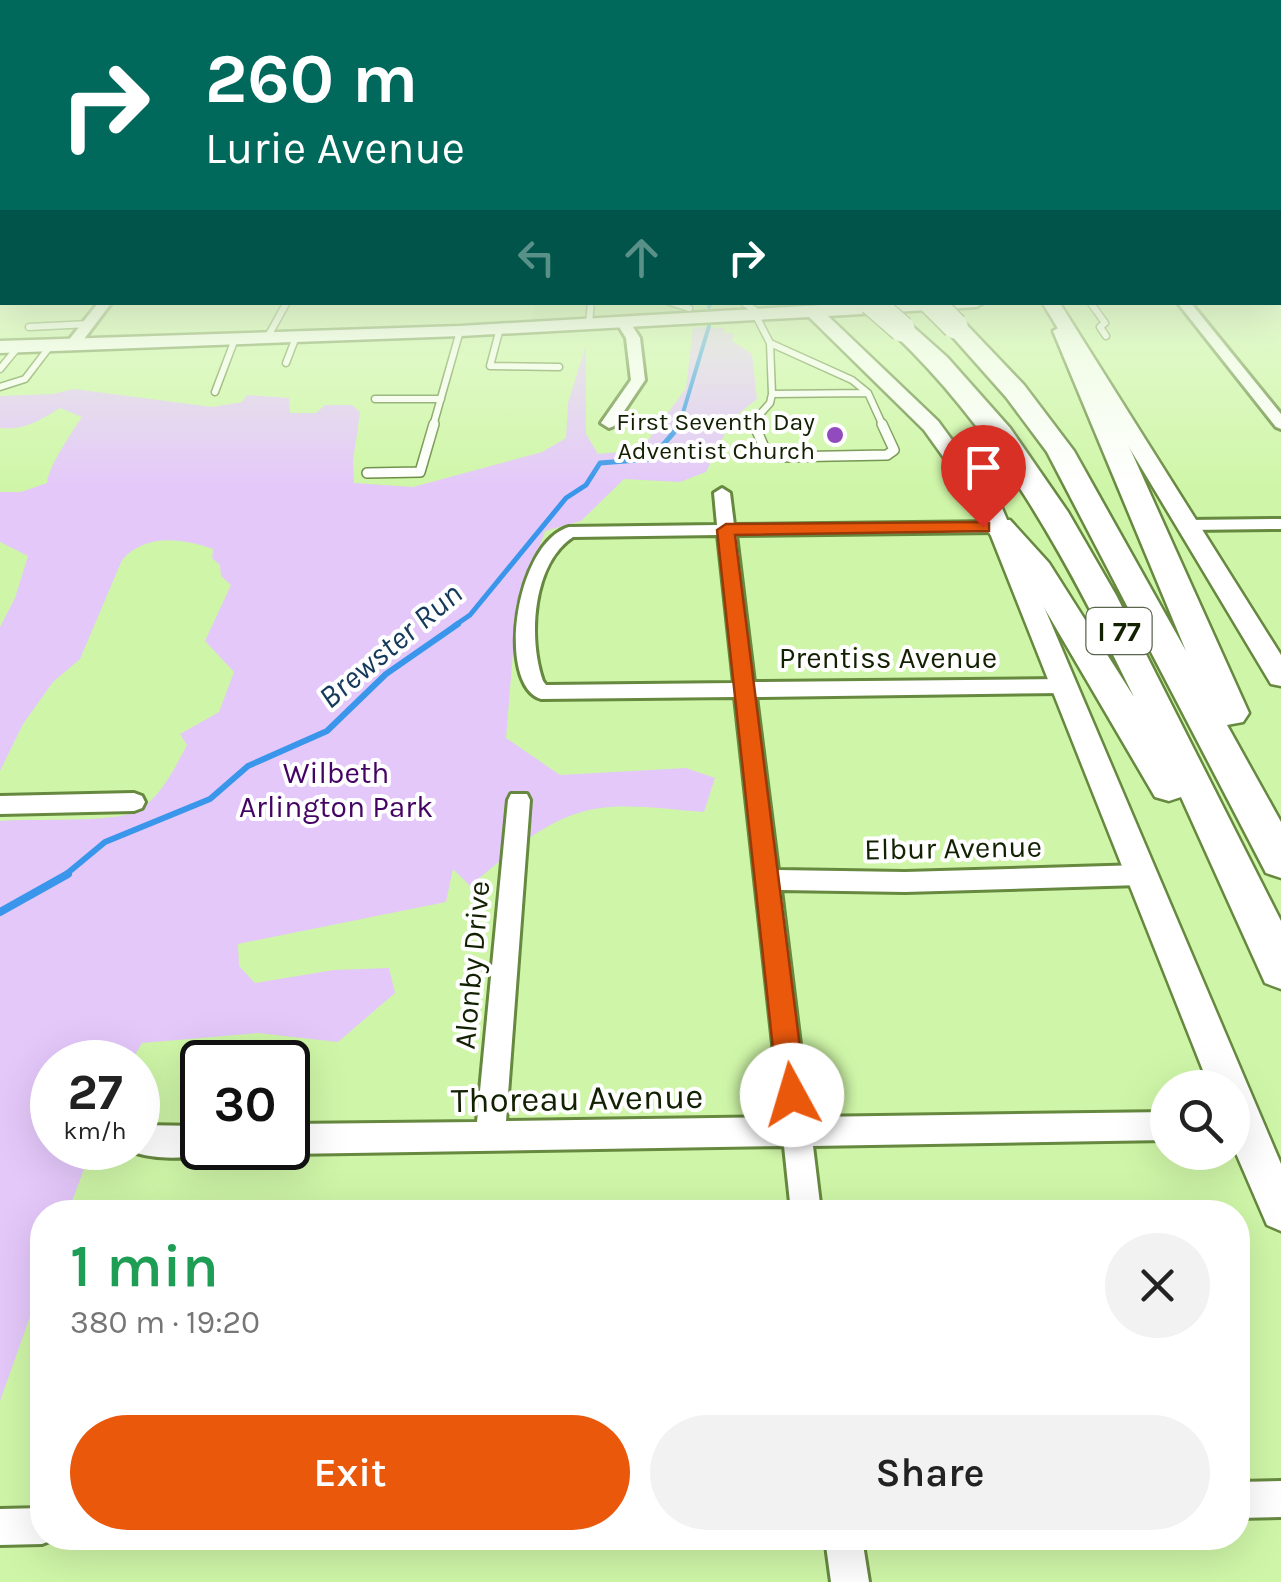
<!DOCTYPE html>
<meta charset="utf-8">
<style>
:root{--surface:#fff;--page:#f2f2f2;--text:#222;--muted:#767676;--accent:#ea580c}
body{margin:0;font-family:Karla,sans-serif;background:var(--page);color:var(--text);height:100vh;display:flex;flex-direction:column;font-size:38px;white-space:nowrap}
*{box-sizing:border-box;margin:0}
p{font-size:32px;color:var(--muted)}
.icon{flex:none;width:55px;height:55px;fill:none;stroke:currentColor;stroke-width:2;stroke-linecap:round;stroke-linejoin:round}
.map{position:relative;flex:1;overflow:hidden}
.sheet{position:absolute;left:30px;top:1200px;width:1220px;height:350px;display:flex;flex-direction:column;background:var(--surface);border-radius:40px;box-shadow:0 10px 40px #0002}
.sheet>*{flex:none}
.hud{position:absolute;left:0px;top:0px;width:1282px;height:305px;box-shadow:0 10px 40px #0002;background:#00695c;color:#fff;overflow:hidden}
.controls{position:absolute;left:1150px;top:1070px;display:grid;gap:20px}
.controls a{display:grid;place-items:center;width:100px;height:100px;border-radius:50%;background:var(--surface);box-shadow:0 10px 40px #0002;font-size:50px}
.speed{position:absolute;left:30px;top:1040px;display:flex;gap:20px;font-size:50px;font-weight:700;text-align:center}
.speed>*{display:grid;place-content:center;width:130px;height:130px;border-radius:50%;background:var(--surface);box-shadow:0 10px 40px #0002;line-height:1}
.speed small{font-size:25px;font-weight:400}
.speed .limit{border:5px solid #111;border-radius:15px;background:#fff;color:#111}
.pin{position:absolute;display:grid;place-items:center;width:85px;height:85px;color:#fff;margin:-102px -42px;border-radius:50% 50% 50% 0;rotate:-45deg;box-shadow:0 0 10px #0007}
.pin .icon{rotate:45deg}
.me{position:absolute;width:110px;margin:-55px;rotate:354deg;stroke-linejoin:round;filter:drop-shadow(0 0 8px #0008)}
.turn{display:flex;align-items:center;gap:35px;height:210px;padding:0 40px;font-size:45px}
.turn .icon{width:130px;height:130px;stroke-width:2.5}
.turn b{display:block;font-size:70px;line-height:85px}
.lanes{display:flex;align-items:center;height:95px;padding:0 40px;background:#0003;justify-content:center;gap:50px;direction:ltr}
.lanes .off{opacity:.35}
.round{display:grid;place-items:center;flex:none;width:105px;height:105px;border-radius:52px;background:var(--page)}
.overview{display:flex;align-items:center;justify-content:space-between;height:170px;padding:0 40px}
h1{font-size:60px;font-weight:600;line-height:75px;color:#1e9e55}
.primary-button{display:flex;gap:20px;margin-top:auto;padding:20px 40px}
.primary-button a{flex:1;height:115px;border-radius:60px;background:var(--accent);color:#fff;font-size:40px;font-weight:600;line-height:115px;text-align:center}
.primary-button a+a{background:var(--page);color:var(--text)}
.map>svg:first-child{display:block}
.built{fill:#c0eb97}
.green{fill:#e4c8fa}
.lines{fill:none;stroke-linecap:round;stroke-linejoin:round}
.stream-far3{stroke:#3996eb;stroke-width:4}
.stream-far2{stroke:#3996eb;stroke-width:5}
.stream-far1{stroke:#3996eb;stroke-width:6}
.stream{stroke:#3996eb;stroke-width:8}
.lane-far1-casing{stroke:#66883f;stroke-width:9}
.lane-casing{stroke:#66883f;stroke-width:12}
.street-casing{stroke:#66883f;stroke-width:6}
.secondary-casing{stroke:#66883f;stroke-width:5}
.highway-casing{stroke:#66883f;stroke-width:5}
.lane-far1{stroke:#fff;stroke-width:6}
.lane{stroke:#fff;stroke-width:9}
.street{fill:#fff;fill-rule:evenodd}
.secondary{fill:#fff;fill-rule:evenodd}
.highway{fill:#fff;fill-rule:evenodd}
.highway-bridge-casing{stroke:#66883f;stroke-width:28;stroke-linecap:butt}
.highway-bridge{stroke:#fff;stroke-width:25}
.route{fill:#ea580c;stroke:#983908;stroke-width:2.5}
.poi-dot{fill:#924bbe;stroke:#fff;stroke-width:4}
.labels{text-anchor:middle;stroke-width:8;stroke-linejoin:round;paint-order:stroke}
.far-poi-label{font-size:25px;fill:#132103;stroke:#fff;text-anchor:end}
.shield{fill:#fff;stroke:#5a644f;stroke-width:2.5}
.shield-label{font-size:28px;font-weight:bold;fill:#132103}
.street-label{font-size:30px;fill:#132103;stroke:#fff}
.park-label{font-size:30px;fill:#440463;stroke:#fff}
.water-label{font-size:32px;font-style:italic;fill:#15395b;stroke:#fff}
.near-street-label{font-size:35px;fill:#132103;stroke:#fff}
</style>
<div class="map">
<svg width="1281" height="1582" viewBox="0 0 1281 1582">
<rect width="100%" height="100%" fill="#cff6a8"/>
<path class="built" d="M535,303H831L531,322Z"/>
<path class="green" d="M693,327L724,328L725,334L734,333L732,341L752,354L757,399L732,419L706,472L680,482L624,479L581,521L545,531L516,616L506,738L560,775L686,768L715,778L704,812C674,810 640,805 610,807C552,811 512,851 470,886L453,869L446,902L238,944L239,966L255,983L334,970L389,968L395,993L338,1042L258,1033L142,1043L131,1062H52V1148H92L68,1212H42V1283L0,1401V821C31,818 121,824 141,809C163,793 174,769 187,745L180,734L219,712L234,672L205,641L231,585L221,576L220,565L212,558L213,549C182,538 145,533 122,560L80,659L53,682L23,724L0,771V627L15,598L28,556L0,542V492H21L47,483C48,467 72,432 82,417L60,408C40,420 24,431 0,428V396L53,394L74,389L212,407L242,402L247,395L289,398L290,413H316L325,405H352L360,412L353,461L354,483L413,487L542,452L566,438L568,403L586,345V434L598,454L641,450L686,388Z"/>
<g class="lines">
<path class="stream-far3" d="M709,307L711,302
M679,426L709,326"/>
<path class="stream-far2" d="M454,626L470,615L566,498L586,485L600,463L651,459L681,424"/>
<path class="stream-far1" d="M64,876L105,842L210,799L248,766L327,731L386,674L458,624"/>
<path class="stream" d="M0,912L68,874"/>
<defs>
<path id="lane-far1" d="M670,302L689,308
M743,302L760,314
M1090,302L1105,323L1100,327L1106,336
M755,314L770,343
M589,323L591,302
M29,327L89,324
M500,328L490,366L559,367
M267,338L287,302
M770,343L852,380L868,393L772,394Z
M286,363L296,337
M0,369L19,346
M0,387L25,379L51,345
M215,392L235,339
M868,393L883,426
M375,399H441
M433,426L460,331
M755,426L753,422L770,403L772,394"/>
<path id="lane" d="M754,424L766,452L781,457L887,455L894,450L882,424
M367,473L420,472L434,424"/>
<path id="street" d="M99,302H112L78,347H68V341Z
M1177,302H1190L1281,414V429L1276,427Z
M623,318L628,319L640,338L645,380L614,426L609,428L601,423L631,380L626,338L616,322Z
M722,488L730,493L734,525L999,522L1008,527L999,532L736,535L754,682L1062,679L1072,686L1062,693L756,697L778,870L905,872L1140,865L1149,868L1152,875L1149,882L1140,885L905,892L781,890L809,1117L1168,1112V1140L813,1146L821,1212H791L784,1146L288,1154L278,1149L288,1148V1124L477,1122L508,800L511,794H527L530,800L506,1121L781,1117L735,697L541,699C496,685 515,543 569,527L717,525L714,493ZM718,535L734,683L546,685L543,681C528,639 532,564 573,537Z
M1281,519V529L1188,530L1179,525L1188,520Z
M134,793L142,796L145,802L142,808L134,811L0,814V796Z
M138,1125L202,1126V1148H214C199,1162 142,1160 126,1148H138Z
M1281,1481V1517L1238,1518V1482Z
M42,1508V1538L55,1539L42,1544L0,1545V1509Z
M825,1538H862L869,1582H831Z"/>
<path id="secondary" d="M1280,282H1281V292H1280Z
M875,302H985L977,307L828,316L938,421L1002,508L1281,1164V1231L1267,1225L1232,1144V1088H1210L980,508L924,430L809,317L460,336L0,353V341L460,326Z
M1042,302H1059L1281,655V686L1271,684Z"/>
<path id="highway" d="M955,319L963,321L1024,385L1074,451L1186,651L1053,331L1065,324L1077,331L1249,713L1243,722L1227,725L1281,822V878L1266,873L1047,452L1006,397L943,326Z
M902,322L910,324L947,357L1010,428L1068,512L1116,595L1281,921V989L1265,983L1181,797L1169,801L1155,797L1025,575L984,527L988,520H1010L1049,563L1134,697C1069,564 1002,437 894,334L890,329Z"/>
</defs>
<use href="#lane-far1" class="lane-far1-casing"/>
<use href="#lane" class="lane-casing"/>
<use href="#street" class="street-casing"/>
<use href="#secondary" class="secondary-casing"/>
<use href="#highway" class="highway-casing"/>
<use href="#lane-far1" class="lane-far1"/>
<use href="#lane" class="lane"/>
<use href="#street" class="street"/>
<use href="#secondary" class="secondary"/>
<use href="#highway" class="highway"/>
<defs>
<path id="highway-bridge" d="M871,302L902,329
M931,302L955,326"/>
</defs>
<use href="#highway-bridge" class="highway-bridge-casing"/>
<use href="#highway-bridge" class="highway-bridge"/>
</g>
<linearGradient id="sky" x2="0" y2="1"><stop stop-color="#62a8e9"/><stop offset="0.55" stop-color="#e9fbd8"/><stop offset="1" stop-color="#e9fbd8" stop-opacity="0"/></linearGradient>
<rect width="1281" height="487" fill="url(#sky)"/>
<path class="route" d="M983,522L989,523V531L735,535L806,1095L802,1105L792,1109L782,1105L778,1095L717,530L726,524Z"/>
<circle class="poi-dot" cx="835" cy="435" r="10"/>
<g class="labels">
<g class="far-poi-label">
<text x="815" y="430">First Seventh Day<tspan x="815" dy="29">Adventist Church</tspan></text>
</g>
<rect class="shield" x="1086.5" y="608" width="65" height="46" rx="8"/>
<g class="shield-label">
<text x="1119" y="641">I 77</text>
</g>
<g class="street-label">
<text x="888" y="668">Prentiss Avenue</text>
<text transform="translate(953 848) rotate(-1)" y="10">Elbur Avenue</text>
<text transform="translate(472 965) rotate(-85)" y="10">Alonby Drive</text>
</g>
<g class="park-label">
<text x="336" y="783">Wilbeth<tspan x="336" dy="34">Arlington Park</tspan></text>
</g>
<g class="water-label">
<text transform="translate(390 645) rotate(-40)" y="11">Brewster Run</text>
</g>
<g class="near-street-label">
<text transform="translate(577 1098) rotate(-1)" y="12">Thoreau Avenue</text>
</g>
</g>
</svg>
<div class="controls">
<a><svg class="icon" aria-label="search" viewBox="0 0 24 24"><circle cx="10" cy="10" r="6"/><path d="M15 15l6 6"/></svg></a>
</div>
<div class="speed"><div>27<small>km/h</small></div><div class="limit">30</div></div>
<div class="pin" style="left:983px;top:527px;background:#d93025"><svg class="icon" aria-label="arrive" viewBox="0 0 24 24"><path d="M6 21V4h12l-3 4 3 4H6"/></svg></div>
<svg class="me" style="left:792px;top:1095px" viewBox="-20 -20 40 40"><circle r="19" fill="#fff"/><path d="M0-13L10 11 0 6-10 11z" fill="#ea580c"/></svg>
<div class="hud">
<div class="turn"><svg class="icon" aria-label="right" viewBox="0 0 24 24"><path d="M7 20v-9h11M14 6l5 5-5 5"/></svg><div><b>260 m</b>Lurie Avenue</div></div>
<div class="lanes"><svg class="icon off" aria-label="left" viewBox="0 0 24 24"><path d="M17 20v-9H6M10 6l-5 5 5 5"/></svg><svg class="icon off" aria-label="ahead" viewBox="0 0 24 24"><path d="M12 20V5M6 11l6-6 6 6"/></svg><svg class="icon" aria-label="right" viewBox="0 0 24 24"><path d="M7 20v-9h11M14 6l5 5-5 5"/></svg></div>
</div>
<section class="sheet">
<div class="overview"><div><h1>1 min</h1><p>380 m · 19:20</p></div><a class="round"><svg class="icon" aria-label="close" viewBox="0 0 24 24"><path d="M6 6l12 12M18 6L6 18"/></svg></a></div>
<div class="primary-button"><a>Exit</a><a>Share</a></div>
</section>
</div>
